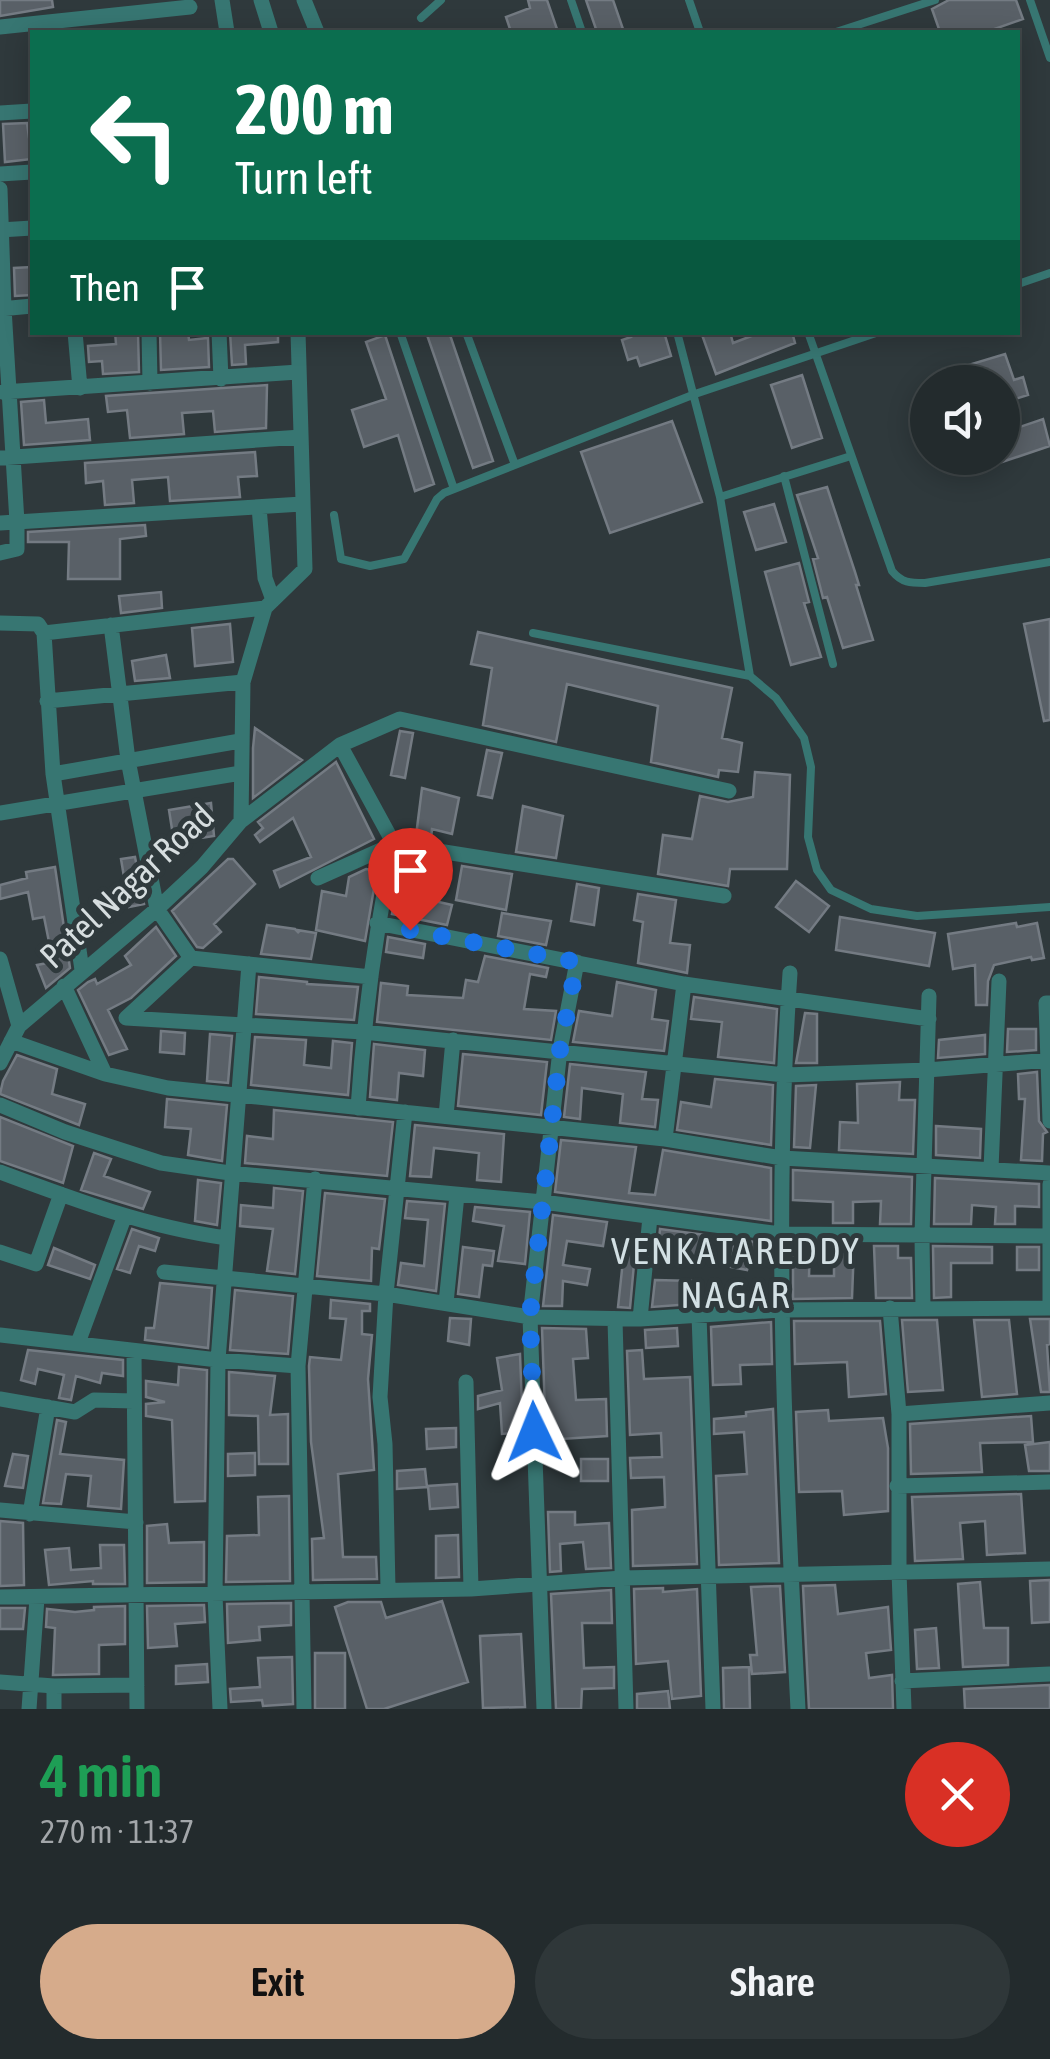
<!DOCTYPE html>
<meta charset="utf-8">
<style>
:root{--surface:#232b2d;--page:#2f3739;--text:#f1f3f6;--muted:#a3a7aa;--line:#404749;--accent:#d6ab8b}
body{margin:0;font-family:"Asap Condensed",sans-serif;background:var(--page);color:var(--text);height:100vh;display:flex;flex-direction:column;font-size:38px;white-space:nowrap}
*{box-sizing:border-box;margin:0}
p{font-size:32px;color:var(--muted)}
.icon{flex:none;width:55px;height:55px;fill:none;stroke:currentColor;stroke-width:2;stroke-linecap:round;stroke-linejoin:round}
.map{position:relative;height:1709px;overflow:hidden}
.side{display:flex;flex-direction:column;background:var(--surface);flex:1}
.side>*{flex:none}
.hud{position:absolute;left:30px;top:30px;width:990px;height:305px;border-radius:0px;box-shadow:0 5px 25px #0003,0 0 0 2px var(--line);background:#0b6e4f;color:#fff;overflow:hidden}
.tools{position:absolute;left:910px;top:365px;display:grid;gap:20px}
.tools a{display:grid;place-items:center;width:110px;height:110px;border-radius:50%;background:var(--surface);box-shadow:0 5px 25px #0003,0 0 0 2px var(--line);font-size:50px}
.pin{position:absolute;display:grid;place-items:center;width:85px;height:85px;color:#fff;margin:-102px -42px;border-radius:50% 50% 50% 0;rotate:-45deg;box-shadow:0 0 10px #0007}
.pin .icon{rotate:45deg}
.me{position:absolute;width:110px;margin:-55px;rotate:358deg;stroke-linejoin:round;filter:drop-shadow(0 0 8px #0008)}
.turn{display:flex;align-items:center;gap:35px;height:210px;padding:0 40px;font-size:45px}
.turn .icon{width:130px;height:130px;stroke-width:2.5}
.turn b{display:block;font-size:70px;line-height:85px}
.then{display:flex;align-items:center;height:95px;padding:0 40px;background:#0003;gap:20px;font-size:38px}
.round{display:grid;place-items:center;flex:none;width:105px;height:105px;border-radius:52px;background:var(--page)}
.headline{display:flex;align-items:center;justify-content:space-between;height:170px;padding:0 40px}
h1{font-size:60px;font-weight:600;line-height:75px;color:#1e9e55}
.cta{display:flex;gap:20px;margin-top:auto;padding:20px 40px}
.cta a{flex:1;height:115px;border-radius:60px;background:var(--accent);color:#111;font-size:40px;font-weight:600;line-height:115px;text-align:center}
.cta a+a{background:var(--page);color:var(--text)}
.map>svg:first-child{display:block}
.building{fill:#596067;stroke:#747b83;stroke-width:2.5}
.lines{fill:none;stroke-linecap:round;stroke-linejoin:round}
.service{stroke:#377672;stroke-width:8}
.minor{stroke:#377672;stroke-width:15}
.route{stroke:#1a73e8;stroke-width:18;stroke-dasharray:0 32.4}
.labels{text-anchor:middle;stroke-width:10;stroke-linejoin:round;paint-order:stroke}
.street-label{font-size:35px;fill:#d6dddf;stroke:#2f393c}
.neighbourhood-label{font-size:38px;letter-spacing:2.5px;fill:#d3e0e4;stroke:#2f393c}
</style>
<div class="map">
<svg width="1050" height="1709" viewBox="0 0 1050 1709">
<rect width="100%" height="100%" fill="#2f393c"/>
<path class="building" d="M0,0H52L53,7L0,16Z
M528,0H547L558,32H511L506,17L530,8Z
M586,0H613L624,32H597Z
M949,0H1016L1023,19L986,32H940L932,9Z
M27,123L32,159L5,162L3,124Z
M32,267V295L15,296L14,268Z
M115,332H138L139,372L103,374L102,361L89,362L88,346L116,344Z
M160,332H188L189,340L208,338L209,367L161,370Z
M230,332H278V342L245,345L246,364L232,365Z
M426,332H449L493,461L473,468Z
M629,332H664L671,356L640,366L637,357L628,360L622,340L631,337Z
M701,332H730L733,343L762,332H792L795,343L716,374Z
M385,335L434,484L415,491L398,435L364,447L352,410L386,399L366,342Z
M1005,354L1014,380L1023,377L1028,395L1002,403V382H970L965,366Z
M802,375L822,438L792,448L771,385Z
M267,385L266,428L215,432L213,411L182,413L184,434L130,438L127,410L108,412L106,396Z
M44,400L46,423L88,419L90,440L24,445L21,402Z
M1043,419L1050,446L1002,462V433Z
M672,421L702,502L610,533L581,452Z
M255,452L257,476L238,477L240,497L170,501L168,477L132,480L134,503L105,505L103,481L86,483L85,463Z
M827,487L855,572L859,585H856L873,640L843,648L827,597L823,598L813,559L818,558L797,495Z
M774,504L786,542L756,550L744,512Z
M145,525L146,536L120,539V579H68L69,542H28V532Z
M799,563L809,602L804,603L821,657L791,665L765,572Z
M161,592L162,608L121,613L119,596Z
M1050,619V720L1044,721L1024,624Z
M230,624L233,662L195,666L192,628Z
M478,632L732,688L722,738L742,743L738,772L719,770L718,777L651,762L658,706L567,684L556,742L483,725L492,668L471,664Z
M166,655L170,678L135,681L132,661Z
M255,728L302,760L253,798V748Z
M400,731L413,733L405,778L391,775Z
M487,750L502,753L492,798L478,795Z
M336,762L374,839L280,887L274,871L311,857L293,818L260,842L255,835L263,828L258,822Z
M755,772L790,775L787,869H730L728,886L658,874L663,835L692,839L700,796L728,802L753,797Z
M422,788L459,798L452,834L432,829L431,838L416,836Z
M211,803L214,836L174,842L169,810Z
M523,806L563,816L556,858L516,852Z
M135,857L144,904L129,907L121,859Z
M228,859H233L255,884L214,924L221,932L203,948L197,947L172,911Z
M462,866L512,874L506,910L456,900Z
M55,867L70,968L46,988L37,965L53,962L44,917L33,919L28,892L0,899V885L27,878L26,872Z
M366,869L377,871L365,941L316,930L322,891L346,896L349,877Z
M399,873L434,877L430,900L452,905L447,925L392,914Z
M796,881L829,906L809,932L776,907Z
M577,884L599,888L594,925L571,921Z
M638,894L676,900L670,943L690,945L687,973L638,963L643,922L634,920Z
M502,913L551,921L546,945L498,936Z
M840,917L935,933L929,966L836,950Z
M1016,923L1017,927L1037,923L1044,958L1032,960L1031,957L994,965L988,981L987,1005H976L975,965L953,969L948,934Z
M267,925L295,929L299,933L297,930L316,933L311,959L261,954Z
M156,927L176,956L131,998L108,1010L127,1049L109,1055L78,990L88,982L95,979L97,984L131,965L125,956Z
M388,937L425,944L423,958L386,952Z
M485,956L548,968L546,977L530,974L524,1009L556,1011L551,1040L377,1022L381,983L408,986L407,995L463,998L466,980L478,982Z
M259,977L307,982V984L358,987L354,1020L256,1014Z
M617,982L656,990L652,1019L668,1021L664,1051L573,1042L579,1011L612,1016Z
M694,997L777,1009L774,1063L718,1057L722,1022L691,1019Z
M805,1013L817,1014V1063H796Z
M1008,1029H1036V1050L1007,1052Z
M161,1031L185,1033L184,1054L160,1052Z
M210,1034L232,1036L228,1083L207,1081Z
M985,1035V1054L938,1058L939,1040Z
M255,1037L306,1040L304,1065L331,1068L333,1041L352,1043L348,1095L251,1085Z
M374,1044L425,1050L423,1076L399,1073L397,1100L370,1097Z
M463,1054L547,1062L541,1115L458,1106Z
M17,1055L57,1069L52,1094L85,1104L79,1125L0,1094L3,1081Z
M570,1064L646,1072L642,1099L658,1100L655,1127L620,1123L623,1094L582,1088L580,1119L564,1117Z
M1037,1072L1039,1121L1047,1132L1043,1134L1042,1161L1021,1160L1025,1099H1019L1018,1074Z
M715,1079L773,1085L771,1145L677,1130L681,1102L711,1107Z
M900,1082L899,1100H915L913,1154L839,1150L840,1122L858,1123L857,1084Z
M816,1085L810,1148L794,1147L796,1086Z
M167,1099L227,1105L222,1161L188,1155L191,1129L165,1127Z
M274,1110L393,1122L387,1176L245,1163L247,1136L273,1139Z
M0,1117L73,1146L63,1183L0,1161Z
M415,1125L504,1134L501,1182L477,1180L479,1153L434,1148L431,1177L410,1176Z
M936,1126L981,1129L980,1158L936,1155Z
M561,1140L636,1147L629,1193L655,1195L663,1150L771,1168V1221L555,1192Z
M94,1153L111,1159L104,1176L150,1192L143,1209L81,1190Z
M793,1170L912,1177L911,1224H880L881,1201L853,1202V1223H833V1202L793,1200Z
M935,1178L1039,1184V1207L1015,1206V1224H995L996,1207L972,1205L971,1224H934Z
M198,1180L221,1183L217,1225L195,1221Z
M274,1188L303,1191L295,1274L267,1271L273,1229L240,1226L241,1205L273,1208Z
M325,1193L385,1199L379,1249L372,1248L371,1281L317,1276Z
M407,1201L445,1204L436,1291L398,1285L401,1263L424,1266L428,1220L405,1218Z
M475,1207L530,1212L525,1264L498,1261L504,1226L473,1221Z
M553,1215L607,1222L603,1246L567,1241L563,1265L590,1269L587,1285L563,1281L562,1306H543Z
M132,1229L159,1238L155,1251L139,1246L130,1273L117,1269Z
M660,1229L706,1235L702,1262L658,1251Z
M735,1239L755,1242L747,1270L731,1267Z
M793,1245H810L809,1276H834V1246H854L852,1298L793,1299Z
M874,1246H898V1258H911L912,1298H876Z
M933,1246L992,1247V1263H951V1297L934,1298Z
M463,1247L494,1251L492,1266L483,1265L479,1297L458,1294Z
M1017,1247H1039V1270H1017Z
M54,1248L95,1265L90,1279L48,1265Z
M624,1251L635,1253L630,1308L618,1307Z
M655,1280L694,1281L692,1304L652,1307Z
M160,1283L212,1288L208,1348L145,1340L146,1328H154Z
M235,1290L293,1296L288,1354L230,1350Z
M331,1300L370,1304V1311H362V1334L372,1335L368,1379L374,1470L338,1474L343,1557H376L377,1579L313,1580L312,1539L324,1538L311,1442L309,1366L310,1357L341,1360L346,1319L330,1318Z
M450,1318L471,1319L469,1345L448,1341Z
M1030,1319H1050V1344L1047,1345L1050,1392H1041Z
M902,1320H937L943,1390L908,1392Z
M974,1320H1009L1017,1394L982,1397Z
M794,1321H880L886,1394L849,1397L847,1362L795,1364Z
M771,1322L772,1364L740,1365L741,1384L713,1385L711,1327Z
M542,1328L586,1329L588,1358L573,1359L576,1400L606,1399L607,1436L546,1440Z
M677,1328L678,1346L646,1348L645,1330Z
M28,1350L123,1360V1376L102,1373L100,1383L76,1376L71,1400L59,1398L64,1375L38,1369L35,1384L21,1380Z
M642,1350L644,1379L690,1377L697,1564L633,1566L632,1510L665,1507V1501L664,1477L631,1478L630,1458L662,1457L661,1433L630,1435L627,1351Z
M520,1354L523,1432L502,1434L500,1403L478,1409V1396L502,1390L497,1358Z
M179,1367L207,1370L205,1501L175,1502L172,1420L146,1416V1404L165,1402L146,1397V1381L178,1385Z
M229,1372L275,1376L270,1415L288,1414V1464H259L258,1416L229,1415Z
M773,1409L779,1563L719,1565L716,1476L747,1474L744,1432L714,1434V1419L746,1416V1412Z
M828,1410L829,1421L883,1418L888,1448V1511L844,1515L842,1491L799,1492L796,1412Z
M1031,1416L1033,1442L980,1443L982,1472L911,1474L910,1424Z
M57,1420L66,1422L60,1454L124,1460L121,1509L88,1506L91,1476L66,1474L61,1504L43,1503Z
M456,1428V1447L427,1449L426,1429Z
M1050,1442V1471H1029L1025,1445Z
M255,1453V1475L228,1476V1454Z
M13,1454L28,1456L23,1488L5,1486Z
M581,1459H608V1481H581Z
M425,1469L427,1487L397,1489V1471Z
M457,1484L458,1507L430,1509L428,1486Z
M1021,1494L1025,1553L987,1555L985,1521L960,1523L963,1559L915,1561L912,1497Z
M289,1496L290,1581L226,1582L227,1536L259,1535L258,1497Z
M548,1512H575V1525L609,1523L611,1568L586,1569L583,1542L560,1544L561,1571L550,1572Z
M0,1521L23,1523L24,1585L0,1586Z
M167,1524L169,1543L204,1542V1582L147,1583V1526Z
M458,1535L459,1577L436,1578V1536Z
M100,1545H124L125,1584H93V1581L49,1585L45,1550L69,1548L71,1570L101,1568Z
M1050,1580V1622L1032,1623L1030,1581Z
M980,1582L984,1628H1008V1665L963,1667L958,1584Z
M835,1585L838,1614L888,1607L891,1650L866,1653L869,1678L892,1675L893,1709H809L803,1586Z
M780,1586L785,1672L752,1674L750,1655H757L751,1587Z
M663,1588V1592L697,1589L701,1696L672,1699L668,1661L636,1664L634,1589Z
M611,1590L612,1623H582L584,1668L614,1667V1688L582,1689L581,1709H556L551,1594Z
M442,1601L468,1682L384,1709H367L335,1607L348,1602H381L386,1618Z
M291,1603V1625L259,1627L260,1640L228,1643L227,1604Z
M204,1605L205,1622L175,1624L177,1646L148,1648L147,1606Z
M125,1606V1644L99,1645V1674L53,1675L55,1628L46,1627L47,1609L75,1612L94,1610V1607Z
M0,1608H25L23,1629H0Z
M936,1628L939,1668L917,1669L915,1630Z
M521,1634L525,1707L483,1708L480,1636Z
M315,1653H345V1709H315Z
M292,1657L293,1704L263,1706L262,1700L231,1702L230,1689L260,1687L258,1658Z
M207,1664L208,1682L176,1684V1666Z
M749,1667L750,1709H724L723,1668Z
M1050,1685V1709H965L964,1689Z
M668,1691L670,1709H637V1694Z"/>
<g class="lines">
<path class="service" d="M571,0L582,32
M689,0L700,32
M1030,0L1050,58
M421,18L441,0
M836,32L935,0
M1018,284L1050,273
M400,332L454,489
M466,332L515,465
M677,332L720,497L750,676L776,698L804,738L811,767L808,837L817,870L831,890L871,909L917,916L1050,907
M808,332L892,571C902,583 910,583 925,583L1050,562
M784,476L833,664
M720,497L851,456
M334,515L341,559L370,566L404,559L437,499L444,493L695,394L879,332
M533,633L750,676"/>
<path class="minor" d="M222,0L227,32
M261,0L271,32
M304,0L317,32
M0,27L190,7
M0,113L32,111
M0,174L32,172
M0,189L4,308L17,522V549L0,553
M0,230L32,228
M0,309L32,306
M75,332L80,388
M149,332L150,383
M219,332L221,379
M3,392L298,372
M0,458L301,437
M259,507L265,578L273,600
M0,523L302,504
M0,623L38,624L44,633L53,774L82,970
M111,625L128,760L157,909L191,958L371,977
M44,633L265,608
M47,701L243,682
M340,745L394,844C375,931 364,1018 358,1108
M53,774L240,741
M0,813L241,773
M241,821L340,745L400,719L729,791
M318,878L394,844L724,896
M377,923L684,984L929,1019
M191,958L126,1018L363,1032L785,1075L927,1070L1050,1060
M0,959L19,1026
M790,973C773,1218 785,1464 798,1709
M64,986L105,1074
M1050,1003H1046L1050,1121
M11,1041L105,1074L168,1088L665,1139L782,1158L1050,1173
M0,1063L19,1026L157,909L202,867L241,821L243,682L265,608L305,569L298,332
M0,1105L65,1132L161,1163L230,1173L543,1202L781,1234L1050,1236
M446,1116L453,1040
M665,1139L684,984
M991,1169L999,981
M0,1172C75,1200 147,1227 227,1238
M0,1252L36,1264L61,1194
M164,1272L386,1294L530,1317L640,1319L781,1310L1050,1308V1184
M446,1303L457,1195
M923,1307L922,1236L929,996
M890,1308L899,1414V1572L904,1709
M699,1315L713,1709
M640,1319L650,1217
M615,1320L626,1709
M0,1335L218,1360L298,1366
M78,1343L124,1218
M134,1351L137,1709
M466,1382L471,1589
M0,1399L75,1412L94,1400L134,1401
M899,1414L1050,1403
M897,1486L1050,1482
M0,1510L136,1522
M30,1514L48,1407
M388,1589L385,1444L380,1397L386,1294L405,1112
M0,1597L471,1589L622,1578L1050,1569
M902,1681L1050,1674
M0,1682L54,1686L137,1685
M54,1686V1709
M29,1709L37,1598
M220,1709L215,1595L218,1360L249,964
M304,1709L298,1366L315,1179
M544,1709L530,1317L560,1050L577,962"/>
</g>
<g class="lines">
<path class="route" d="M410,930L577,962L560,1050L530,1316L534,1432"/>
</g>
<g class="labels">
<g class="street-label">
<text transform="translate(127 886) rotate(-43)" y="12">Patel Nagar Road</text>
</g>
<g class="neighbourhood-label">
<text x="736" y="1264">VENKATAREDDY<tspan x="736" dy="44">NAGAR</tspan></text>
</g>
</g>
</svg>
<div class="tools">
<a><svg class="icon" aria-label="sound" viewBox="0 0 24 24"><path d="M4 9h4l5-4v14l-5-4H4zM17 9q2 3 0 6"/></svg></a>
</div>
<div class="pin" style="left:410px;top:930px;background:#d93025"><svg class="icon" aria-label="arrive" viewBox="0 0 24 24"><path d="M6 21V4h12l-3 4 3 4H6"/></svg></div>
<svg class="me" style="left:534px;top:1432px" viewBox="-20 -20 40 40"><path d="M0-17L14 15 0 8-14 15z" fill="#1a73e8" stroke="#fff" stroke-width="4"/></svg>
<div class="hud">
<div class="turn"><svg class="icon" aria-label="left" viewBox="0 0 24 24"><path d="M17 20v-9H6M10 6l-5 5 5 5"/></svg><div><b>200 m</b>Turn left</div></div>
<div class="then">Then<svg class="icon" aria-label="arrive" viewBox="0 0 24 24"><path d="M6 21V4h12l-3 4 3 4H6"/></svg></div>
</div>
</div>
<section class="side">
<div class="headline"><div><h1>4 min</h1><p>270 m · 11:37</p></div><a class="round" style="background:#d93025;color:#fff"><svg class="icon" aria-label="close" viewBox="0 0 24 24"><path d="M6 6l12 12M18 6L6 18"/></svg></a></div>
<div class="cta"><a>Exit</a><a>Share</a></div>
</section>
